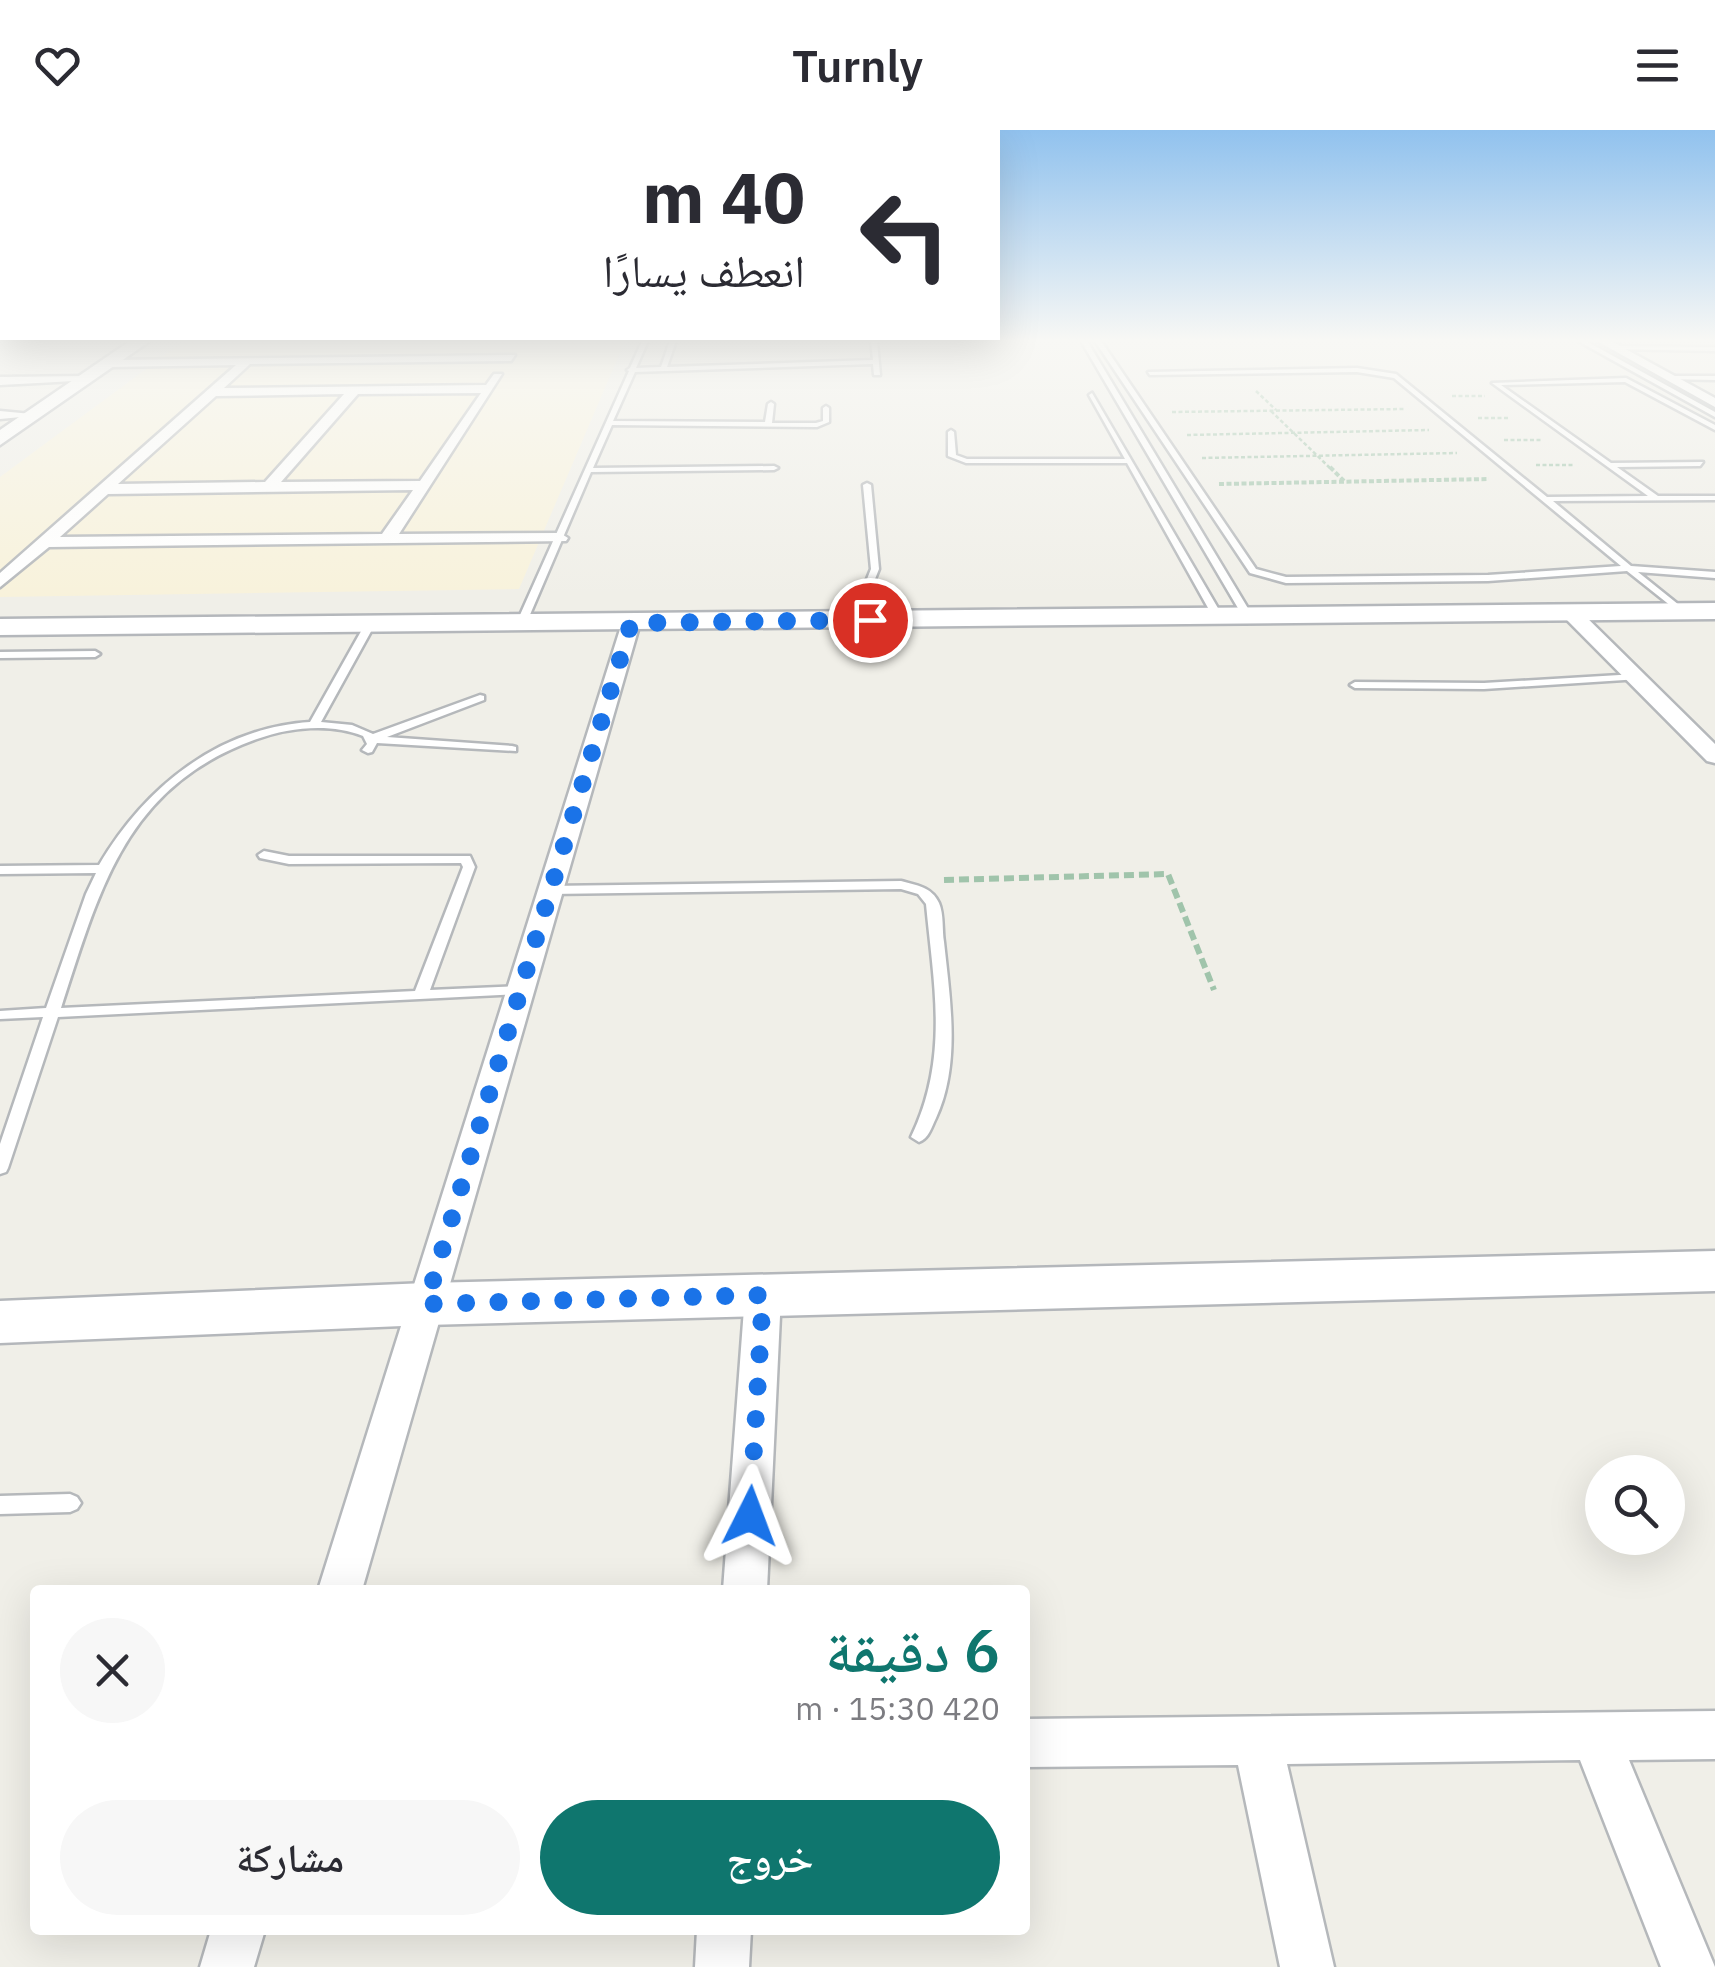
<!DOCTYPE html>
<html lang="ar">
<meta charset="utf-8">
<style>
:root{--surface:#fff;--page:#f7f7f7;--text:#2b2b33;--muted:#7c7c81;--accent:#0f766e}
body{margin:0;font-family:"IBM Plex Sans","Noto Naskh Arabic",sans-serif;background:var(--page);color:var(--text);direction:rtl;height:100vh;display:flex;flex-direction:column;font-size:38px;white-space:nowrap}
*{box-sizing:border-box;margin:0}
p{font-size:32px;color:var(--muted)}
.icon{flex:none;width:55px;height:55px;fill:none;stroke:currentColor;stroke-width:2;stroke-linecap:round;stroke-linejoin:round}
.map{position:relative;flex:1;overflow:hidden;direction:ltr}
.sheet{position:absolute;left:30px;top:1455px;width:1000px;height:350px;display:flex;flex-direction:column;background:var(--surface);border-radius:10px;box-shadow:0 10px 40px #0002;direction:rtl}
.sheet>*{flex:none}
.hud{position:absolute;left:0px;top:0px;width:1000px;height:210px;box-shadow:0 10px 40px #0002;direction:rtl;background:#fff;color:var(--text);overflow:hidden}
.tools{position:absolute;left:1585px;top:1325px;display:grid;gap:20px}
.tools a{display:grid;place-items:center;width:100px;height:100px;border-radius:50%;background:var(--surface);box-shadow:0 10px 40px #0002;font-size:50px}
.pin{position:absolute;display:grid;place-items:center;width:85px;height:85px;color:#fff;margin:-42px;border:5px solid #fff;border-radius:50%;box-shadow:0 2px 10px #0007}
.me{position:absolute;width:110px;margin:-55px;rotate:3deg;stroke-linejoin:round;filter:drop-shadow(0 0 8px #0008)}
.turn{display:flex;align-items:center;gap:35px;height:210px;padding:0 30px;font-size:45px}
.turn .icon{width:130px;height:130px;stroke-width:2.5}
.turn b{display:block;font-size:70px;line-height:85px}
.round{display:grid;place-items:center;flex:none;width:105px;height:105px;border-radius:52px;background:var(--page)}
.headline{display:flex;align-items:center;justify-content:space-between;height:170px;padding:0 30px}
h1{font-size:60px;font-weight:600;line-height:75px;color:var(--accent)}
.primary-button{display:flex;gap:20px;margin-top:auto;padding:20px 30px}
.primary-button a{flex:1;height:115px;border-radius:60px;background:var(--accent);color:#fff;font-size:40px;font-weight:600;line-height:115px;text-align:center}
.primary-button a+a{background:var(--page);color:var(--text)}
header{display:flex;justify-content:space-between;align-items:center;height:130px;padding:0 30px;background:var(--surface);font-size:45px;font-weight:600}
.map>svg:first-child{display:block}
.sand{fill:#f8f2db}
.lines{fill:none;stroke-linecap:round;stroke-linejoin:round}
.lane-casing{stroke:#b5b8bb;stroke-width:5}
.street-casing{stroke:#b5b8bb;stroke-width:5}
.secondary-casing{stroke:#b4b7bb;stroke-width:5}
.path-far2{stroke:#a0c4ab;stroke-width:2.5;stroke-dasharray:4 2.5;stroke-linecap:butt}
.path-far1{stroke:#a0c4ab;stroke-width:4;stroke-dasharray:5 2.5;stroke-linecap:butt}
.path{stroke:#a0c4ab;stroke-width:6;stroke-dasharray:10 5;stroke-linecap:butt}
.lane{fill:#fff;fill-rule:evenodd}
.street{fill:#fff;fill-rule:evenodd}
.secondary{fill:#fff;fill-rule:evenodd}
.route{stroke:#1a73e8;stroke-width:18;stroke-dasharray:0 32.4}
</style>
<header><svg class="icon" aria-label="menu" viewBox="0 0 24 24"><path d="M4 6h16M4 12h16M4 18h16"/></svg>Turnly<svg class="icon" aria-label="heart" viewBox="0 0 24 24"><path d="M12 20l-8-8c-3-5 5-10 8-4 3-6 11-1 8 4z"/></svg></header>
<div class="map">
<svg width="1715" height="1837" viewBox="0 0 1715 1837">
<rect width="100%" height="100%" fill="#f0efe8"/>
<path class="sand" d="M184,211H625L519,459L0,467V347Z"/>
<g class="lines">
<defs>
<path id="lane" d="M642,211H648L636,238L661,237L670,211H676L667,237L873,230L871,211H877L880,245H874L873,234L635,242L613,291L765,292L768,274L771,272L774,274L772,293H816L823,291V278L826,276L829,278V292L817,297L612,295L593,338L774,336L778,338L774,340L591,342L526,494L518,496L516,494L629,241L627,240L630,238Z
M1081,211H1087L1252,485L1250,487L1242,485Z
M1095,211H1101L1256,439L1286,447L1488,445L1621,436L1394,248L1357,242L1150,245L1148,242L1357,238L1396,244L1547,367L1648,366L1492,253L1626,248L1715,295V300L1625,252L1501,255L1611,333L1703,332L1700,336L1617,337L1658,366H1715V370L1553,371L1631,436L1715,442V448L1638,442L1684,479V483L1681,484L1627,441L1488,451L1286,453L1250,443Z
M1578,211H1586L1715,282V287Z
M1614,216L1715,217V221L1612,219Z
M1669,246H1715V250L1667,249Z
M1092,263L1222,485L1220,487L1212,485L1127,333H966L948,326V302L951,300L954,302L956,325L967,329H1125L1089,265Z
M867,353L871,355L879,439L871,459L875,490L870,493L865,490L863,459L871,439L863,355Z
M369,493L374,496L321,592L352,595L373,604L480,565L484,566V570L387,607L512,616L516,617V621L377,613L372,622L368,623L362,620L367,614L363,606C331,593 290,597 257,609C125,656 100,759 61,878L415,861L463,737L461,733L289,734L260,728L258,725L264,721L289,726H470L475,737L430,860L520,856L527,860L520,864L58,887L8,1038L6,1042L0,1044V1014L43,887L0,889V881L46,878L86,764L96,743L0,744V736L99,735C145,657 218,598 310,592L364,496Z
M0,522L95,521L100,524L95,527L0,528Z
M1636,544L1641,547L1640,549L1484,559L1355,558L1350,555L1355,552L1484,553Z
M901,751C916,755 932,757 939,773C944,784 942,801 944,812C950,869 961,934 936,988C931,998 929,1008 919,1012L911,1007C949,928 934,858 926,774L918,764L901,759L550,764L544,760L550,756Z
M70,1364L77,1367L81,1373L77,1379L70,1382L0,1384V1366Z"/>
<path id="street" d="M1597,211H1611L1715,268V277Z
M515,225L511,231L250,234L224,258L486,255L494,244H502L399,404L560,403L568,408L566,411L49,417L0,457V443L236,235L111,237L107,230ZM481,263L420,351L281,352L358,264ZM344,264L265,352L118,354L216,266ZM413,360L382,404L60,407L108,364Z
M0,247L87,246L93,250L0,255Z
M0,281L42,285L0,289Z
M1563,478H1577L1715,614V633L1707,631L1563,486Z
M631,487L640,493L362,1460H318L622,493Z
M763,1151L776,1155L781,1165L767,1460H723L745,1165L750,1155Z
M1715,1581V1629L1629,1630L1715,1837H1661L1580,1630L1287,1634L1334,1837H1280L1238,1635L1025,1637V1589Z
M211,1800H265L254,1837H200Z
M697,1800H751L749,1837H695Z"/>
<path id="secondary" d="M130,211H150L0,315V300Z
M1715,473V489L0,505V489Z
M1715,1121V1161L426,1195L0,1213V1171L426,1153Z"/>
</defs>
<use href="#lane" class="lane-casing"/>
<use href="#street" class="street-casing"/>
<use href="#secondary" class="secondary-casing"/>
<path class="path-far2" d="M1256,261L1276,280
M1452,266H1485
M1271,281L1332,340
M1172,282L1404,279
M1478,288H1510
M1187,305L1429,300
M1504,310H1541
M1202,328L1457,323
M1536,335H1573"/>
<path class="path-far1" d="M1330,337L1344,351
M1219,354L1489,349"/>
<path class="path" d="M944,750L1168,744L1214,860"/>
<use href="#lane" class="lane"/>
<use href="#street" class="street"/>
<use href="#secondary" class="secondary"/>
</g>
<linearGradient id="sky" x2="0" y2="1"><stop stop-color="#91c2ee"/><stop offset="0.45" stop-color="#f8f8f5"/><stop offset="1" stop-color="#f8f8f5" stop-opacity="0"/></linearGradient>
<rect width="1715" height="468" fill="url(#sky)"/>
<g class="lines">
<path class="route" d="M750,1386L763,1165L426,1174L631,493L870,490"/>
</g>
</svg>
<div class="tools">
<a><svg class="icon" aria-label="search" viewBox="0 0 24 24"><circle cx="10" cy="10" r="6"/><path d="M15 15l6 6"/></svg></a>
</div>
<div class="pin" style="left:870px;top:490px;background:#d93025"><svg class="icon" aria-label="arrive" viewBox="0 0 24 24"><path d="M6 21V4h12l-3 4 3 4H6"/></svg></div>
<svg class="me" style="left:750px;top:1386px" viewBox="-20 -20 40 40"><path d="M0-17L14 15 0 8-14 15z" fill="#1a73e8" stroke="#fff" stroke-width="4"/></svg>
<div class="hud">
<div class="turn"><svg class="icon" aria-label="left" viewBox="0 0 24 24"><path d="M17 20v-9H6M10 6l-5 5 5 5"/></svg><div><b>40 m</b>انعطف يسارًا</div></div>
</div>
<section class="sheet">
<div class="headline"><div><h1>6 دقيقة</h1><p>420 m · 15:30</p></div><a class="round"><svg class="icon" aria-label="close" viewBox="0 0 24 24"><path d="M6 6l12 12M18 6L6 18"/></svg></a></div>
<div class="primary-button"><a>خروج</a><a>مشاركة</a></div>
</section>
</div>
